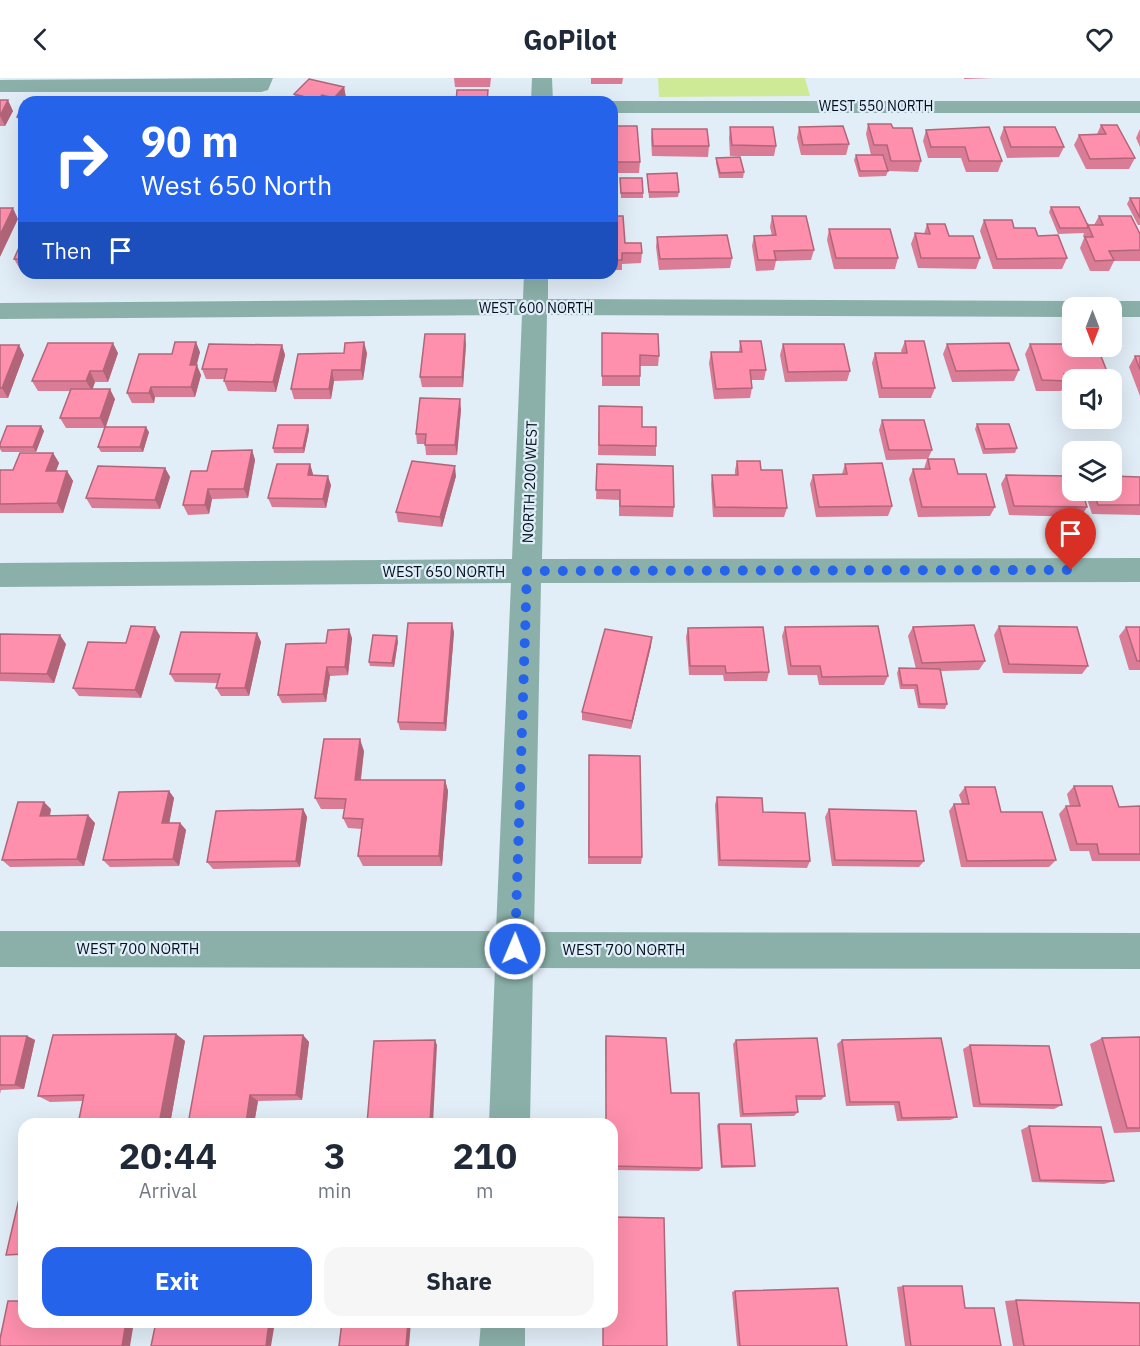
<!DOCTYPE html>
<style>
:root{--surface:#fff;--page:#f6f6f7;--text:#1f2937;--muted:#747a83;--accent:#2563eb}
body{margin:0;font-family:"IBM Plex Sans",sans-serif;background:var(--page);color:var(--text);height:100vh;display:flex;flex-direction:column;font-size:22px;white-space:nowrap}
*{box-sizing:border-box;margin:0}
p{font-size:20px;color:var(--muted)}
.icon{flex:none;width:33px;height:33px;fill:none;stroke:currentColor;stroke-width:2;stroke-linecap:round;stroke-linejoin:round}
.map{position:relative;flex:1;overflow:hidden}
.panel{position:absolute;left:18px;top:1040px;width:600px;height:210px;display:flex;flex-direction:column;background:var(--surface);border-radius:18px;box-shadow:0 6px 24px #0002}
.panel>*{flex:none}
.top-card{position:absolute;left:18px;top:18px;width:600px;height:183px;border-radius:18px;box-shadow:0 6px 24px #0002;background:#2563eb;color:#fff;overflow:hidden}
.needle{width:39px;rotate:180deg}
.controls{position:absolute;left:1062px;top:219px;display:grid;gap:12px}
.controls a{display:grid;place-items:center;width:60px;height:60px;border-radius:12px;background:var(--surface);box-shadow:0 6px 24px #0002;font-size:30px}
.pin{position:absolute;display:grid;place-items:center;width:51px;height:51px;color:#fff;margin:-62px -26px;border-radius:50% 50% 50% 0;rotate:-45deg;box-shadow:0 0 6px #0007}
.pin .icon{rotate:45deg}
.me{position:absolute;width:66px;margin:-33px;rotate:1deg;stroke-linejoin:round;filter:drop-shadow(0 0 4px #0008)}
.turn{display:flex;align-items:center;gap:21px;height:126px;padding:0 24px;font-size:27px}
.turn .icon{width:78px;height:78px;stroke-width:2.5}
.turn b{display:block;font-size:42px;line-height:51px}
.then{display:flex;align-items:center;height:57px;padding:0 24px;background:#0003;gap:12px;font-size:22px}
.eta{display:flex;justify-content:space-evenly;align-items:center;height:102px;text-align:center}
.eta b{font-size:36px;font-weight:700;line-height:42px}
.button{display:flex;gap:12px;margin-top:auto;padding:12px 24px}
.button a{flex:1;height:69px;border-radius:18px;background:var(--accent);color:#fff;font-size:24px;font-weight:700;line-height:69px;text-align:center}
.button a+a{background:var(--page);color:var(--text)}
header{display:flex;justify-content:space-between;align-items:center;height:78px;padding:0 24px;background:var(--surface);font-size:27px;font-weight:700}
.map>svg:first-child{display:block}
.green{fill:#ceea97}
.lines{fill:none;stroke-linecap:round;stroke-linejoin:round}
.minor{fill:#8bb0aa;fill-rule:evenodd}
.wall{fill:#da7c95}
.shaded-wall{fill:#b26579}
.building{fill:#fe90ad;stroke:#b26579;stroke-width:1.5}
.route{stroke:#2563eb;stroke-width:10;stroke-dasharray:0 18}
.labels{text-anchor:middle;stroke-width:4.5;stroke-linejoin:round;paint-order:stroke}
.far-street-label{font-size:14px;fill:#012;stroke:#e1edf7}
.street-label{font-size:15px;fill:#012;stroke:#e1edf7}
</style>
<header><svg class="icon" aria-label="back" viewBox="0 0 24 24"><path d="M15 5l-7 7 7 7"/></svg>GoPilot<svg class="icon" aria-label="heart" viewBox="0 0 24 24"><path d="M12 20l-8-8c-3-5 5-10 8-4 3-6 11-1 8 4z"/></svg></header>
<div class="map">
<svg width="1140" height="1268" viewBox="0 0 1140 1268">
<rect width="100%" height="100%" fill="#e1edf7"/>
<path class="green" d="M658,0H805L810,18L659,19Z"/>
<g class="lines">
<path class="minor" d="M253,0H273L268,12L261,14H0V2Z
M532,0H552L553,24H531Z
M612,23H1140V35H612V24H606Z
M524,195H548V221L1072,223L1081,225L1084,230H1072V239L547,237L542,481L1140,480V504L541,505L534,854L1140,855V891L533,890L530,1046H489L495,890L0,889V853H496L511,505L0,509V485L512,481L522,237L0,241V225L523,221Z
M1112,223H1140V239H1112V230H1100L1103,225Z
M481,1244H525V1268H479Z"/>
</g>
<path class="wall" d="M454,0H491L490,9H455Z
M591,0H623L622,6H591Z
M964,0H993L964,1Z
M344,9L346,20L342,24H296L294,16Z
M0,22L13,33L5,48H0Z
M24,23H62L63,24H24V50H22L17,39Z
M868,46L893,50L921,83L918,94L888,93L884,78H883L888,93L886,98L859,99L854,82L856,77H871L866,56Z
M1101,47L1135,80L1129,91H1086L1074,67L1079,57L1097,56Z
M612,48L640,84L639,95H612Z
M730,49L776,68L774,78H730L729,60Z
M799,49L849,66L846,77H801L797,60Z
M1004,49L1064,69L1059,79L1007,80L1000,60Z
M652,51L709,68L708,79L652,78L651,61Z
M1140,51V69L1136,60Z
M926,52L1002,83L998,94H966L961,80H928L923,63Z
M716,80L744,94L743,100H719L716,85Z
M647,96L679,114L678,119L649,120Z
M620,100L643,115V120H621Z
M1130,120H1140V147H1138L1127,126Z
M1051,129L1088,147H1094L1099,138L1140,156V183H1114L1109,193H1090L1080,170L1084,160L1083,158L1084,155L1058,156L1049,134Z
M612,138L625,165L642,175L641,185L622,186V192H612Z
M772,138L814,172L811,182L776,183L774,192L756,193L752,168L754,158H772L770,149Z
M984,142L1014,150L1038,158L1067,180L1062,191H993L980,153Z
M927,146L949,158L980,180L976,191L918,190L911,166L915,155L924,156Z
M829,151L898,180L895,191H834L827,162Z
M24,158V191H20L14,181Z
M657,159L732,180L730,190L659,192L656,169Z
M602,255L659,278L658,288H640V308H602Z
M740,263L766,292L764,302H751L752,310L750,320L714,321L709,285L711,274H739Z
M905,263L935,310L931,320H879L872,285L875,275H902L901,273Z
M466,266L463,309H422L420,299Z
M783,266L850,293L847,303L785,304L780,277Z
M947,266L1019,292L1014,303L952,304L943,276Z
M1030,266L1108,296L1105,302H1072V306H1065L1061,313H1036L1025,276Z
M0,267H19L24,277L8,320H0Z
M282,267L285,277L276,314L228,313L224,303V301H206L202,291Z
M200,274L196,287L201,297L195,319H155L154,325H132L127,315L172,276Z
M118,275L108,304H95L92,311L115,321L106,349L149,354L143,374H101L98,369L105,350H66L60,340L70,313H38L32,303Z
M367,275L363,302L334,303L331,321H294L291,311Z
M1135,278H1140V318L1129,289Z
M599,328L656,368V378L598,377Z
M461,331L457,377H426L425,366H417L416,356Z
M882,342L932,372L928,381L958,396L995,429L990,438L918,439L909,401L913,391H924L927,381L886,382L879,352Z
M977,346L1017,370L1015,375L983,376L975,351Z
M308,347L309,352L304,375H274L273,370Z
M41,348L44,353L36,374H2L0,371V366Z
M252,372L255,382L248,420L212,421L209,436L188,437L183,427L207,393Z
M53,375L59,385L56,393H67L73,403L63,435H0V392H13Z
M737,383L761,392L787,430L784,439H713L711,406L712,397H735V392Z
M310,386L313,397L331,407L326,430L272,429L268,420Z
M597,386L674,429L673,439L619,438V422L596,421Z
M845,386L892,428L888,438L816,439L810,406L813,397L842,396Z
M165,390L170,399L160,431L92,430L86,420Z
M1006,397L1087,429L1081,439L1009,437L1001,406Z
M456,398L442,449L398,444L396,434Z
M1140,399V437L1092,436L1084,412H1112Z
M999,548L1088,588L1082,596L1003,595L994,557Z
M785,549L888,598L884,607H819L817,597H788L782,558Z
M913,549L985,583L979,592L941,593L947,626L945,631L918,630L914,611H900L897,595L899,590L916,591L908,558Z
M1126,549H1140V592H1129L1119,558Z
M688,550L769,594L767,603H724L723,597H689L686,559Z
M454,554L446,653L400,652L398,644Z
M257,555L261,564L249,618H221L216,610L218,605L175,604L170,596Z
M0,556L66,566L54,605L0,603Z
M160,558L141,620L79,618L73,610Z
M352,560L348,597L330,598L326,624L282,625L278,617L326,565Z
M398,563L394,589L370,588L369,584Z
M651,568L631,651L582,642V634Z
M364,673L361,702H445L448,713L442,788H363L358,778L362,751L348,750L343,740L344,731H321L315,720Z
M589,677L642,779L641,786H588Z
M1074,708L1119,729L1140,728V783H1092L1089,773H1070L1059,736L1066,728H1070L1067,716Z
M965,709L1001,734L1056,782L1049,789H961L949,733L954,726H962L959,717Z
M169,713L174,720L169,745H180L186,752L179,788L110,789L103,782Z
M717,719L763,734L810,783L807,790L718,788L715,727Z
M51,731L50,738L95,745L84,788L10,789L2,782Z
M303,731L307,739L300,789L213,791L207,784Z
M829,731L924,783L919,789L832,788L825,739Z
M176,956L185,963L170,1046H78L83,1023L50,1024L38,1018Z
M303,957L309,964L302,1022L258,1023L254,1046H188Z
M0,958H27L35,962L24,1011L1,1012L0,1016Z
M606,958L671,1015L702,1090L699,1093L612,1092V1046H606L605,965Z
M1140,959V1054L1114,1055L1090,966L1102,960Z
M736,962L825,1018L821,1022H796L798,1034L794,1038L740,1039L733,966Z
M842,962L957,1039L950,1042L897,1043L894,1027L846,1028L837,966Z
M970,967L1062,1027L1054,1031L973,1029L963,971Z
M719,1046L755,1088L753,1089L721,1090L717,1047Z
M1029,1048L1114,1103L1104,1106L1032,1104L1021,1052Z
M903,1208L965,1230L1001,1268H905L897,1209Z
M735,1213L847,1268H737L732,1214Z
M1016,1222L1140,1268H1013L1005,1223Z"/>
<path class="shaded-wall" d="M344,9L346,20L342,24H335L334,20Z
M322,17L323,24H318L317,22Z
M8,22L13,33L5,48L0,38Z
M13,130L18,141L0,179V157Z
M465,256L466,266L463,309L462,299Z
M196,264L200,274L194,298L190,287Z
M364,264L367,275L363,302L361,292Z
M113,265L118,275L108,304L103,293Z
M19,267L24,277L8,320L2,310Z
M282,267L285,277L276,314L273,304Z
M197,287L201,297L195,319L191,309Z
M332,292L334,303L331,321L329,311Z
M90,293L95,304L92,313L86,303Z
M151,309L155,319L154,325L149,315Z
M110,311L115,321L105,350L100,340Z
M460,321L461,331L457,377L455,367Z
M308,347L309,352L304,375L303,370Z
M41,348L44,353L36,374L33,369Z
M146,349L149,354L143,374L140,369Z
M252,372L255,382L248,420L244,411Z
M53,375L59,385L52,403L46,393Z
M310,386L313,396L311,407L308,397Z
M455,388L456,398L442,449L440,439Z
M165,390L170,399L160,431L155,422Z
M67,393L73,403L63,435L57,425Z
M328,398L331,407L326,430L323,421Z
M208,411L212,421L209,436L205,427Z
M452,545L454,554L446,653L444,645Z
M155,549L160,558L141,620L135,612Z
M349,551L352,560L348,597L345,589Z
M257,555L261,564L249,618L245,610Z
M60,557L66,566L54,605L47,596Z
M397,558L398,563L394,589L392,585Z
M652,559L651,568L631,651L632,643Z
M327,589L330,598L326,624L323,616Z
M360,661L364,673L359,713L355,702Z
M445,702L448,713L442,788L439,778Z
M169,713L174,720L168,752L162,745Z
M44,724L51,731L48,746L40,738Z
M303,731L307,739L300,789L296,783Z
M88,737L95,745L84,788L77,781Z
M180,745L186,752L179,788L173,781Z
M176,956L185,963L170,1046H159Z
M303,957L309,964L302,1022L296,1017Z
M27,958L35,962L24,1011L15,1007Z
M435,962L437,967L433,1046H430Z
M250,1017L258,1023L254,1046H246Z
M126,1244H134L130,1268H122Z
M269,1244H275L271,1268H266Z
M408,1244H411L409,1268H406Z"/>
<path class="building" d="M309,1L344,9L334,20L322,17L317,22L294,16Z
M457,12H488L487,24H456Z
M0,22H8L0,38Z
M24,23H62V24H24V39H17Z
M868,46H891L893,50H912L921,83H891L887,67H874Z
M1101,47H1117L1135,80L1090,81L1079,57L1106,56Z
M612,48H637L640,84H612Z
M843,48L849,66L803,67L799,49Z
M730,49H773L776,68L732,67Z
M989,49L1002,83H969L965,69H931L926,52Z
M1004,49H1055L1064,69H1011Z
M652,51H707L709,68H653Z
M856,77H883L888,93H860Z
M740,79L744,94L720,95L716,80Z
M677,95L679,114H649L647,96Z
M620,100H642L643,115H621Z
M1130,120H1140V140Z
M1051,129H1079L1089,150L1088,147L1087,150H1060Z
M0,130H13L0,157Z
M612,138H623L625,165H641L642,175H622V182H612Z
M772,138H806L814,172L774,173L776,182H758L754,158L776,157Z
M1099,138H1131L1140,156V172L1109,173L1114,182L1095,183L1085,159H1093L1088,147H1103Z
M984,142H1012L1014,150H1035L1038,158L1058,157L1067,180L997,181Z
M927,146H945L949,158H973L980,180H921L915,155L930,156Z
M829,151H890L898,180H836Z
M727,157L732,180L660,181L657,159Z
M24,158V181H14Z
M602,255L658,256L659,278L640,277V298H602Z
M425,256H465L462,299H420Z
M740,263H761L766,292H750L752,310L716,311L711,274H742Z
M905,263H924L935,310H882L875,275H907Z
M175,264H196L190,287H197L191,309H151L149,315H127L139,276H172Z
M364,264L361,292H332L329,311H291L298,276L344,275L345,265Z
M48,265H113L103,293H90L86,303H32Z
M1009,265L1019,292L956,293L947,266Z
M209,266L282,267L273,304L224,303L227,291H202Z
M783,266H844L850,293L788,294Z
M1030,266H1072V268H1097L1108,296H1064L1067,303L1042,302Z
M0,267H19L2,310H0Z
M1135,278H1140V292Z
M71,311H110L100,340H60Z
M420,320L460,321L455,367H425L426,356H416Z
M599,328L642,329V349H656V368L599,367Z
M882,342H924L932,372H889Z
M977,346H1009L1017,370L985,371Z
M278,347H308L303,370H273Z
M7,348H41L33,369H0V366Z
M105,349H146L140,369H98Z
M252,372L244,411H208L205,427H183L191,393H207L212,373Z
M20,375H53L46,393H67L57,425L0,426V392H13Z
M928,381H954L958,396H986L995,429H922L913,391H930Z
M412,383L455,388L440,439L396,434Z
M737,383H760L761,392H782L787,430L715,429L712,397H738Z
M882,385L892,428L819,429L813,397L847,396L845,386Z
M277,386H310L308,397L328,398L323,421L268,420Z
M597,386L673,388L674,429L620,428V412H596Z
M98,388L165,390L155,422L86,420Z
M1006,397L1072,398V412H1082L1087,429L1014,428Z
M1112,398L1140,399V427H1098L1093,412H1112Z
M408,545H452L444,645L398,644Z
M974,547L985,583L922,585L913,549Z
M131,548L155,549L135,612L73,610L88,564L126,565Z
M878,548L888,598L822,599L820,588H791L785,549Z
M999,548L1077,549L1088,588L1009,586Z
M763,549L769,594L726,595L725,588H690L688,550Z
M1126,549H1140V583H1137Z
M349,551L345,589H327L323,616L278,617L286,566L326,565L328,552Z
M605,551L652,559L632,643L582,634Z
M181,554L257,555L245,610H216L220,596H170Z
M0,556L60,557L47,596L0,595Z
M373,557L397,558L392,585L369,584Z
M899,590L940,591L947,626H920L917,607H902Z
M324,661H360L355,702H445L439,778H358L363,741L343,740L346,721L315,720Z
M589,677L640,678L642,779H589Z
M1074,708H1112L1119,729L1140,728V776H1099L1097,766H1077L1066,728H1080Z
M965,709H995L1001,734H1042L1056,782L967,783L954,726H969Z
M169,713L162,745H180L173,781L103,782L119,714Z
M717,719L762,720L763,734L805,735L810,783L720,782Z
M18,724H44L40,738L88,737L77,781L2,782Z
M303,731L296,783L207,784L216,733Z
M829,731L916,733L924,783L835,782Z
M176,956L159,1046H78L84,1017L38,1018L53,957Z
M303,957L296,1017H250L246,1045L188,1046L204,958Z
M0,958H27L15,1007H0Z
M606,958L666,960L671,1015H699L702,1090L612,1088V1046H606Z
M1140,959V1050H1127L1102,960Z
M817,960L825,1018H796L798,1034L743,1036L736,962Z
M941,960L957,1039L902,1040L899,1024H850L842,962Z
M435,962L430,1045L367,1046L374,963Z
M970,967L1049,968L1062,1027L980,1026Z
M719,1046H751L755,1088H722Z
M1029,1048L1101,1049L1114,1103L1040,1102Z
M19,1121H24V1176L6,1177Z
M612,1139L664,1140L667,1268H603V1244H612Z
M903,1208H962L965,1230H994L1001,1268H911Z
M838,1210L847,1268H740L735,1213Z
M1016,1222L1140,1225V1268H1024Z
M8,1223H24V1244H126L122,1268H0V1261Z
M156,1244H269L266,1268H151Z
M342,1244H408L406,1268H339Z"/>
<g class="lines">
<path class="route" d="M515,871L527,493L1071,492"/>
</g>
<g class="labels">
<g class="far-street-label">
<text x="876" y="33">WEST 550 NORTH</text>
<text x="536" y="235">WEST 600 NORTH</text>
</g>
<g class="street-label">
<text transform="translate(530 404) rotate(-88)" y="5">NORTH 200 WEST</text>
<text x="444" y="499">WEST 650 NORTH</text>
<text x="138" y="876">WEST 700 NORTH</text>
<text x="624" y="877">WEST 700 NORTH</text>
</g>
</g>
</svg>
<div class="controls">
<a><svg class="needle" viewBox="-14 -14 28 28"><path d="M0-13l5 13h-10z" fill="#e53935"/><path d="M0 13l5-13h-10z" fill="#747a83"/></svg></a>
<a><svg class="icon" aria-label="sound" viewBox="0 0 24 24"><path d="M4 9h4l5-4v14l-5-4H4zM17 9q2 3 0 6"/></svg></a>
<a><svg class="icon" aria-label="layers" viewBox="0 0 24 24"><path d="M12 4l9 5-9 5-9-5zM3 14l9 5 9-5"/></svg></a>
</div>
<div class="pin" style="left:1071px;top:492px;background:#d93025"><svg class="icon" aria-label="arrive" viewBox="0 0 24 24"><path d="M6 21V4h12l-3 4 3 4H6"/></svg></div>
<svg class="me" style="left:515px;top:871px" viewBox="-20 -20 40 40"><circle r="17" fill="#2563eb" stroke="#fff" stroke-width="3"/><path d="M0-11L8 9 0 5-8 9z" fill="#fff"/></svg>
<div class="top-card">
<div class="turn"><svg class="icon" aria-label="right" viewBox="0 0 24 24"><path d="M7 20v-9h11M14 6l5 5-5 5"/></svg><div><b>90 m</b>West 650 North</div></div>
<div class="then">Then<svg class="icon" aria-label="arrive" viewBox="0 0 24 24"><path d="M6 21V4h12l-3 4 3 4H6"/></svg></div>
</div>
<section class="panel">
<div class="eta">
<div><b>20:44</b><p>Arrival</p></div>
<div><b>3</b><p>min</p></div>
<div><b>210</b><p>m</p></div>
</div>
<div class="button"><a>Exit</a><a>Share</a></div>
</section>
</div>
